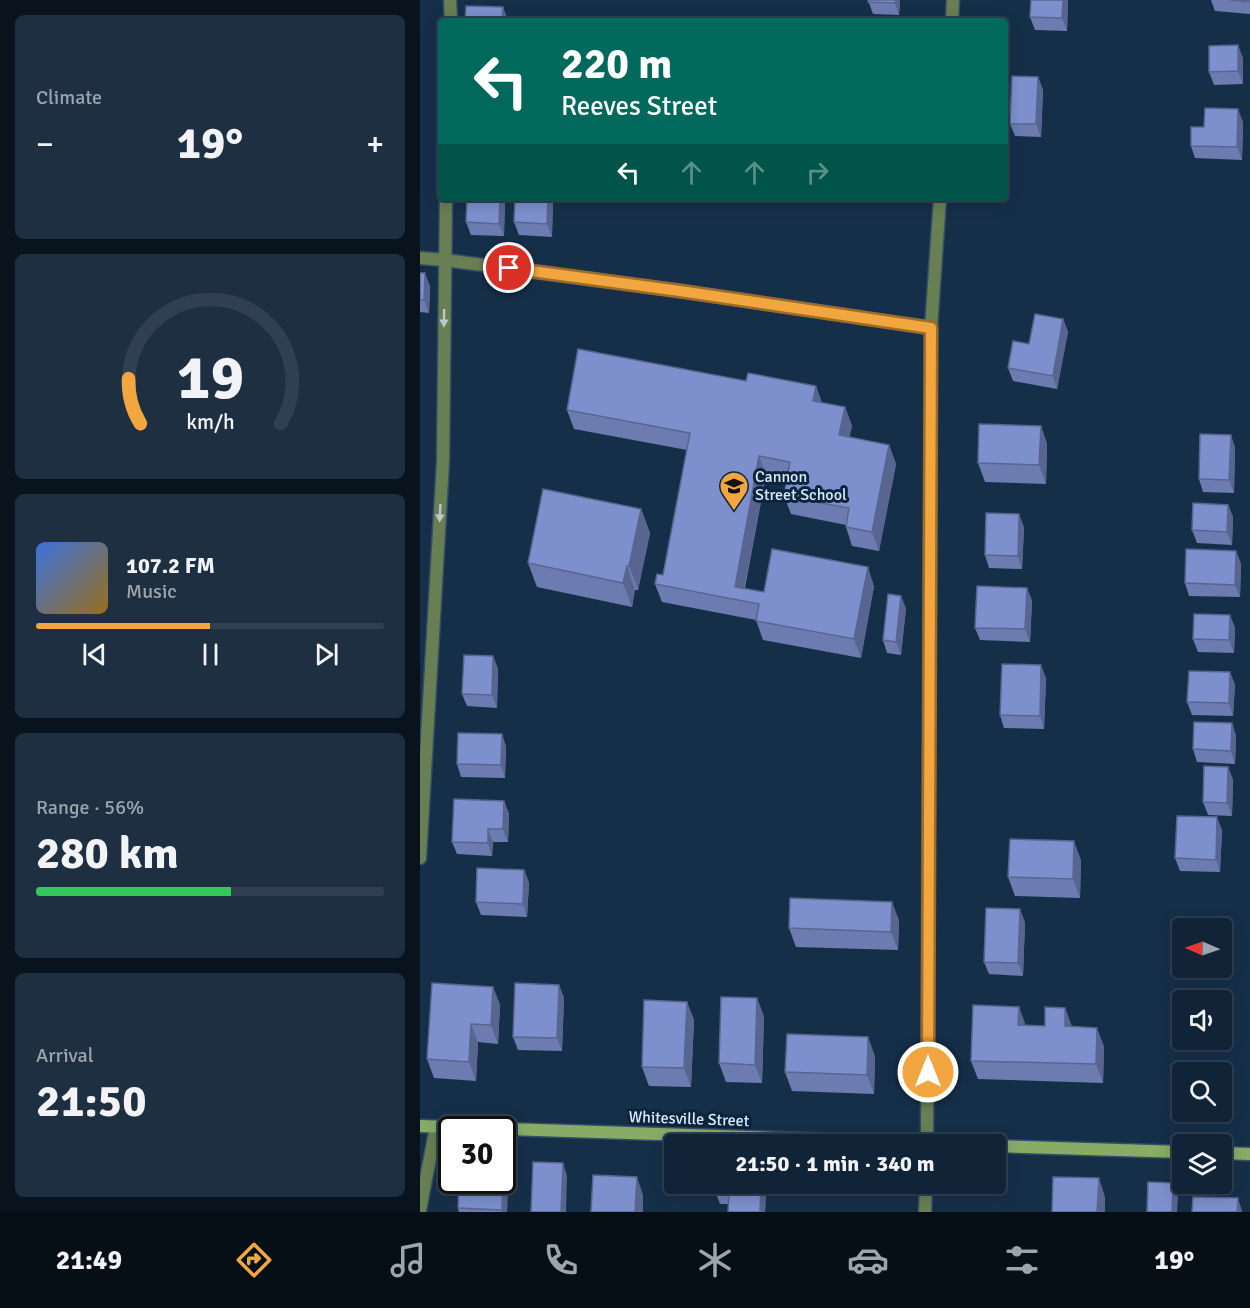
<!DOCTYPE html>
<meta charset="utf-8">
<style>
body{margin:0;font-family:Signika,sans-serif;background:#1e2f42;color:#f1f3f6;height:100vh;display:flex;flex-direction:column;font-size:22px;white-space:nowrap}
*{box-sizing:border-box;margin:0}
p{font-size:20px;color:#9ca4ad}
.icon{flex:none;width:33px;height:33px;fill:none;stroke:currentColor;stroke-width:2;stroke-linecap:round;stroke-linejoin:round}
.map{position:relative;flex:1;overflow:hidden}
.side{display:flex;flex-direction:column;gap:15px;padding:15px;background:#09131e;width:420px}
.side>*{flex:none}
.hud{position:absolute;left:18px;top:18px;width:570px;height:183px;border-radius:6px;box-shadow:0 3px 15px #0003,0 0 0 2px #304052;background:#00695c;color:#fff;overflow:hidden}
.needle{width:39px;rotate:272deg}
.controls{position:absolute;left:752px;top:918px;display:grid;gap:12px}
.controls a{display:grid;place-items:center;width:60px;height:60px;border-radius:6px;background:#102337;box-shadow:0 3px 15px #0003,0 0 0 2px #304052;font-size:30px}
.speed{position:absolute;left:18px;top:1116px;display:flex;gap:12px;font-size:30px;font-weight:700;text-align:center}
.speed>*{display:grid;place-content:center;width:78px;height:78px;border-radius:50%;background:#102337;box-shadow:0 3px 15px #0003,0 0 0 2px #304052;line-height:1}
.speed .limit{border:3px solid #111;border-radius:9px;background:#fff;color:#111}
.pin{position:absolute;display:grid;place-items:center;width:51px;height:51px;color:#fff;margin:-26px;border:3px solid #fff;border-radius:50%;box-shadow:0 2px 6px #0007}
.me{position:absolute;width:66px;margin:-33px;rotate:0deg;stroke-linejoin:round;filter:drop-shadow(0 0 4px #0008)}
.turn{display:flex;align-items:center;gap:21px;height:126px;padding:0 24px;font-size:27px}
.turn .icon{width:78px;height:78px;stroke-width:2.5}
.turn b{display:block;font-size:42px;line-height:51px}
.lanes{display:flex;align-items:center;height:57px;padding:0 24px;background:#0003;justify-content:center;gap:30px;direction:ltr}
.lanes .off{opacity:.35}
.big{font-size:45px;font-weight:700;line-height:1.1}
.side .widget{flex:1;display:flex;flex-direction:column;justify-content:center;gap:9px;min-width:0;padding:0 21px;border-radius:9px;background:#1e2f42}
.side .dial{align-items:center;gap:0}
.dial svg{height:156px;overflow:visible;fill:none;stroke:#304052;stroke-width:7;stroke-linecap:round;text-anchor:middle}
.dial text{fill:#f1f3f6;stroke:none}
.song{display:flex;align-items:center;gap:18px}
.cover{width:72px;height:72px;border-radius:9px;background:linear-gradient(135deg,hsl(220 70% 55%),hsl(40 70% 35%))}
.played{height:6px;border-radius:3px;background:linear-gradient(90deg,#f1a63f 50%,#304052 50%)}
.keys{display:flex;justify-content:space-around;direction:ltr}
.heat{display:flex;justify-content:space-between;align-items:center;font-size:33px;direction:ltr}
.charge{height:9px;border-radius:4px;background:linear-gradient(90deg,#34c759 56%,#304052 0)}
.trip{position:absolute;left:244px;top:1134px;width:342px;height:60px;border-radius:6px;background:#102337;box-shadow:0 3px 15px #0003,0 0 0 2px #304052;font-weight:700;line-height:60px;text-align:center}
.menu{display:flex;height:96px;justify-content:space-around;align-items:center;background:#060e16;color:#9ca4ad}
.menu .icon{width:42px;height:42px}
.menu .current{color:#f1a63f}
.menu b{font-size:27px;color:#f1f3f6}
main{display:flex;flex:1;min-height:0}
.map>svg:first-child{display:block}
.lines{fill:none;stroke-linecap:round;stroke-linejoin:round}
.minor-casing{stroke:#364d66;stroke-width:15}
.secondary-casing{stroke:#364d66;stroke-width:15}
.minor{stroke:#687f53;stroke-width:12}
.secondary{stroke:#88ac66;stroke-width:12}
.wall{fill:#6c7cb0}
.shaded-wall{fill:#586590}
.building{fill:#7d90cd;stroke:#586590;stroke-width:1.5}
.oneway{fill:#b9cbc9}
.route-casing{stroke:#9d6c29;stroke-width:15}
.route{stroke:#f1a63f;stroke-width:10}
.labels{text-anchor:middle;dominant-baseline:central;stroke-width:6;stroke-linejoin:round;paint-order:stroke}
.poi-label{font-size:16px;fill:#dcebfc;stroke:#0c253e;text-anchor:start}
.street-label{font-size:16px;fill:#dcebfc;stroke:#0c253e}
</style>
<main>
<section class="side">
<div class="widget"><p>Climate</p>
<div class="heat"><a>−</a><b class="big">19°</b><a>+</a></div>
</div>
<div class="widget dial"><svg viewBox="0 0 100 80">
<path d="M14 69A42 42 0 1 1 86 69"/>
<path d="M14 69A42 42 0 0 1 8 46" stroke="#f1a63f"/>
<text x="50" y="56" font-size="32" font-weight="700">19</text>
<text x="50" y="72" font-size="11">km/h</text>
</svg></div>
<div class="widget">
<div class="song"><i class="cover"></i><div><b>107.2 FM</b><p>Music</p></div></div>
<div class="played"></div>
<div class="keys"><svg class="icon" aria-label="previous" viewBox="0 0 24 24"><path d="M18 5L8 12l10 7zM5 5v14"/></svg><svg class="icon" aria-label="pause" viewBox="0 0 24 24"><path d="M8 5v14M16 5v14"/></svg><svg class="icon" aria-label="next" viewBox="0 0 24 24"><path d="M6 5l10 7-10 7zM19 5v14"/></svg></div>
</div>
<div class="widget"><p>Range · 56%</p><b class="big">280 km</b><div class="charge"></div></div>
<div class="widget"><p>Arrival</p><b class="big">21:50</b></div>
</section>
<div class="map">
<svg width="830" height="1212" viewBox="0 0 830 1212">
<rect width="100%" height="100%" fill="#162f49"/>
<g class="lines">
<g class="minor-casing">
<path id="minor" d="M30,0L31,21
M532,21L533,0
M0,258L25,260L260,291L511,328
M0,858L23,462L26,198
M507,1144L511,328L520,198
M0,1210L16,1127
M505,1212L506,1184"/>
</g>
<g class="secondary-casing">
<path id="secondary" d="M0,1126L537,1144
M576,1146L762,1152
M801,1153L830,1154"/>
</g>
<use href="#minor" class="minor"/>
<use href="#secondary" class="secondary"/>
</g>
<path class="wall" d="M448,0H480L479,15L453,14Z
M648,0L647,31L615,30L610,17Z
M791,0H830V14L795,11Z
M823,58V84L794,85L789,72Z
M618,77L623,90L621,137L595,136L590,124Z
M823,122L822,160L775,158L771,146L784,127Z
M47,198H85L84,236L51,235L46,222Z
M95,198H133L132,237L99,235L94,222Z
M0,273L10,286L9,313L0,312Z
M643,319L648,332L637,389L593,381L588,368L609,344Z
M396,386L402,403L425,407L432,426L429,437L469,445L476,464L459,551L432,546L426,527V525L371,514L364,496L367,479L346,475L325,588L344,592L454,586L441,658L343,640L336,620L242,602L235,584L243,575L267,450L154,429L147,410Z
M621,426L627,444L626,484L565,482L558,463Z
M815,447L814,493L783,492L779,479Z
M808,505L813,517L812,545L777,543L772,530Z
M221,509L230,533L218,590H215L212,607L117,587L108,563Z
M604,527L602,569L569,568L565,555Z
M816,551L821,564L820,597L769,596L765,583Z
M607,588L612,601L610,642L560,640L555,628Z
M486,608L481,655L467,653L463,640Z
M810,615L815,628L814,653L778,652L773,639Z
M73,656L78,669L77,708L47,706L42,694Z
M810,672L815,685L813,716L772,715L767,702Z
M626,678L624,729L584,728L580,715Z
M812,723L816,736L815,764L777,762L773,749Z
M82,734L86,747L85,778L41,777L37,764Z
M808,767L813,780L812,816L788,815L783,802Z
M84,801L89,814L88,842H73L72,856L37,854L32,842Z
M802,830L800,872L760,871L755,858Z
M661,860L660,898L595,896L588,877Z
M104,870L109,883L107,917L61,915L56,902Z
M479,920L478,950L376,947L369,928Z
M605,922L603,976L569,974L564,962Z
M139,985L144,998L142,1051L98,1050L93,1037Z
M73,987L80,1005L78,1044L58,1042L56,1081L14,1078L7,1059Z
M337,998L344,1017L342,1083L306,1082L299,1063Z
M267,1002L274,1020L271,1087L229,1086L222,1067Z
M599,1007L605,1025L625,1026L645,1008L652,1027L684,1046L683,1083L558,1079L551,1061Z
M455,1056L454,1094L372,1091L365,1072Z
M83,1163L88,1176L87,1212H39L38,1208Z
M295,1184H344L346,1189L345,1212H308V1204H300L295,1191Z"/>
<path class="shaded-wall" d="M475,0H480L479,15L475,3Z
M643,0H648L647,31L642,18Z
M83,7L88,20V21H82Z
M818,45L823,58V84L818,71Z
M618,77L623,90L621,137L616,124Z
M818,109L823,122L822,160L817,147Z
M80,198H85L84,236L79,224Z
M128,198H133L132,237L127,224Z
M5,273L10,286L9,313L4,300Z
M643,319L648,332L637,389L633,376Z
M396,386L402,405L393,401Z
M425,407L432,426L426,454L419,435Z
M621,426L627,444L626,484L619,465Z
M811,435L815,447L814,493L809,480Z
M469,445L476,464L459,551L452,532Z
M339,456L346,475L322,600L315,587Z
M808,505L813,517L812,545L807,532Z
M221,509L230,533L218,590L209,566Z
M599,514L604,527L602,569L598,556Z
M816,551L821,564L820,597L815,585Z
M207,566L215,590L212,607L203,583Z
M448,567L454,586L441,658L434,639Z
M607,588L612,601L610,642L605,629Z
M481,596L486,608L481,655L476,642Z
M810,615L815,628L814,653L809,640Z
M73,656L78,669L77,708L72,695Z
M621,665L626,678L624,729L620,716Z
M810,672L815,685L813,716L809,703Z
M812,723L816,736L815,764L811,751Z
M82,734L86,747L85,778L81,765Z
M808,767L813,780L812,816L807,803Z
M84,801L89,814L88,842L83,829Z
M797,817L802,830L800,872L796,860Z
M68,829L73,842L72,856L68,843Z
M654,841L661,860L660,898L653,879Z
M104,870L109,883L107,917L103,904Z
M472,902L479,920L478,950L471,932Z
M600,909L605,922L603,976L598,963Z
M139,985L144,998L142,1051L137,1038Z
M73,987L80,1005L78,1044L71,1025Z
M337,998L344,1017L342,1083L335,1065Z
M267,1002L274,1020L271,1087L264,1068Z
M599,1007L606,1026L598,1025Z
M645,1008L652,1027L645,1026Z
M51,1024L58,1042L56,1081L49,1062Z
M677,1028L684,1046L683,1083L676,1064Z
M448,1037L455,1056L454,1094L447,1075Z
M83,1163L88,1176L87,1212H82V1210Z
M143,1163L147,1176L146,1212H141Z
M217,1177L223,1195V1212H215Z
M679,1178L685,1197V1212H677Z
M753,1183L758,1196L757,1212H752Z
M341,1184H344L346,1189L345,1212H340Z
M818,1198L822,1211V1212H817Z"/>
<path class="building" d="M448,0H475V3L448,2Z
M611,0H643L642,18L610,17Z
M810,0H830V2Z
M46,6L83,7L82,21H45Z
M818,45V71L789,72V46Z
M592,76L618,77L616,124H590Z
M785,108L818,109L817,147L771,146V127H784Z
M47,198H80L79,224L46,222Z
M95,198H128L127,224L94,222Z
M0,273H5L4,300H0Z
M615,314L643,319L633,376L588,368L593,341L609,344Z
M158,349L326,381L328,373L396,386L393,401L425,407L419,435L469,445L452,532L426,527L429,508L364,496L370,462L339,456L315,587L344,592L352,549L448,567L434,639L336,621L339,604L235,584L237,574L243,575L270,433L147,410Z
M559,424L621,426L619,465L558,463Z
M780,434L811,435L809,480L779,479Z
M123,489L221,509L209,566H207L203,583L108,563Z
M773,503L808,505L807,532L772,530Z
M566,513L599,514L598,556L565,555Z
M766,549L816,551L815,585L765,583Z
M557,586L607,588L605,629L555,628Z
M468,594L481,596L476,642L463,640Z
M774,614L810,615L809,640L773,639Z
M44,655L73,656L72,695L42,694Z
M582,664L621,665L620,716L580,715Z
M769,671L810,672L809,703L767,702Z
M774,722L812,723L811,751L773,749Z
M38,733L82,734L81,765L37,764Z
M784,766L808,767L807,803L783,802Z
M34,799L84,801L83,829H68V843L32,842Z
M757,816L797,817L796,860L755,858Z
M590,839L654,841L653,879L588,877Z
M57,868L104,870L103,904L56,902Z
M370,898L472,902L471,932L369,928Z
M566,908L600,909L598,963L564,962Z
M12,983L73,987L71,1025L51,1024L49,1062L7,1059Z
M95,983L139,985L137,1038L93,1037Z
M301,997L337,998L335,1065L299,1063Z
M224,1000L267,1002L264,1068L222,1067Z
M553,1005L599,1007L598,1025L625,1026V1007L645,1008V1026L677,1028L676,1064L551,1061Z
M367,1034L448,1037L447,1075L365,1072Z
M113,1162L143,1163L141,1212H111Z
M82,1163H83L82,1210L38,1208L39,1180H82Z
M173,1175L217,1177L215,1212H171Z
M633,1177L679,1178L677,1212H632Z
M728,1182L753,1183L752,1212H727Z
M295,1184H341L340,1212H308L309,1191H295Z
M773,1197L818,1198L817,1212H772Z"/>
<defs><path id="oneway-solid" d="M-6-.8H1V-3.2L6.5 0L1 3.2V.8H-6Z" transform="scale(1.5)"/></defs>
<g class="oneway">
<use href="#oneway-solid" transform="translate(24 318) rotate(91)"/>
<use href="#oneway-solid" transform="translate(20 513) rotate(93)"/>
</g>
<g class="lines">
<g class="route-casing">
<path id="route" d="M89,268L260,291L511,328L508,1072"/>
</g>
<use href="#route" class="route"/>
</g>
<defs>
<g id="school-pin" transform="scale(1.5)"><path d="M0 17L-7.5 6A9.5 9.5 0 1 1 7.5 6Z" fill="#f1a63f" stroke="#0c253e"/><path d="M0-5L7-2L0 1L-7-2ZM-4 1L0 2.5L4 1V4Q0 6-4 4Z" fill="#111"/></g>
</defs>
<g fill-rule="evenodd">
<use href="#school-pin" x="314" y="486"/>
</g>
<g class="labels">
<g class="poi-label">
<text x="335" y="477">Cannon<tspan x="335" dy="18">Street School</tspan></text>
</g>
<g class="street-label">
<text transform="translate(269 1119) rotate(2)">Whitesville Street</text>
</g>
</g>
</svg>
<div class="controls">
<a><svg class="needle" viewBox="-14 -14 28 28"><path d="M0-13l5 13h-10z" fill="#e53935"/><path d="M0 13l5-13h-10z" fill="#9ca4ad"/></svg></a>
<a><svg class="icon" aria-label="sound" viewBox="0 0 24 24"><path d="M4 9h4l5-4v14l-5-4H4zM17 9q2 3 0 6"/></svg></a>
<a><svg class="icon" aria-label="search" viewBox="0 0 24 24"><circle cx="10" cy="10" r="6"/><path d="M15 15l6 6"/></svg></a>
<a><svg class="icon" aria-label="layers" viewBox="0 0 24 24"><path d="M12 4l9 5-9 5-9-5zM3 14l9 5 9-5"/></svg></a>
</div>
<div class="speed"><div class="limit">30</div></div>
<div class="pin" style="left:89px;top:268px;background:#d93025"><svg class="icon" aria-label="arrive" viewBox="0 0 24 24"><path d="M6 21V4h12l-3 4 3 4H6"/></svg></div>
<svg class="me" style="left:508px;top:1072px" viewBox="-20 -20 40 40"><circle r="17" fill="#f1a63f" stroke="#fff" stroke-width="3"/><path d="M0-11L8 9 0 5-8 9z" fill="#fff"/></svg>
<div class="trip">21:50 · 1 min · 340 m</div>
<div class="hud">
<div class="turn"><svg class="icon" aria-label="left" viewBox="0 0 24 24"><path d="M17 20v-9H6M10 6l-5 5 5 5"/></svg><div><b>220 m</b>Reeves Street</div></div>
<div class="lanes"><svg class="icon" aria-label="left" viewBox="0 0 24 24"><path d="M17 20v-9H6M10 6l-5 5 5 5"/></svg><svg class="icon off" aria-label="ahead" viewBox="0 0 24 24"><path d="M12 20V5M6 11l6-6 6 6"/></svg><svg class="icon off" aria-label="ahead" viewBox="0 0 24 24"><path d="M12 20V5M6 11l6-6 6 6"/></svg><svg class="icon off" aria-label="right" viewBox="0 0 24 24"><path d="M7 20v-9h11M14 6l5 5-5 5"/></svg></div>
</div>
</div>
</main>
<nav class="menu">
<b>21:49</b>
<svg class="icon current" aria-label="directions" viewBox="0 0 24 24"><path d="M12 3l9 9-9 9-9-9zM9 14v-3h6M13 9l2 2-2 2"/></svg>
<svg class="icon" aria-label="music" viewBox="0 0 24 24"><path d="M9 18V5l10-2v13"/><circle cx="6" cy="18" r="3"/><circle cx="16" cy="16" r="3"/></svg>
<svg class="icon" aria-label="phone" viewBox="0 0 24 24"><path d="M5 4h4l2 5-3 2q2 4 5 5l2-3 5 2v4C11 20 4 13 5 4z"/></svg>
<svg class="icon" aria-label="climate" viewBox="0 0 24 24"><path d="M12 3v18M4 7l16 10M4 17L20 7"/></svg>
<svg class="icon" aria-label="car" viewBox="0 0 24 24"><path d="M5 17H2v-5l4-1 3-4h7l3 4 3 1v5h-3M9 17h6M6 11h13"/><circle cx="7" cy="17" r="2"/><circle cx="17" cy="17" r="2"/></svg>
<svg class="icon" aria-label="filters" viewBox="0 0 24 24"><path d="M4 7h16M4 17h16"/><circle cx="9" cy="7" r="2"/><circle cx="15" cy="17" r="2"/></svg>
<b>19°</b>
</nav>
